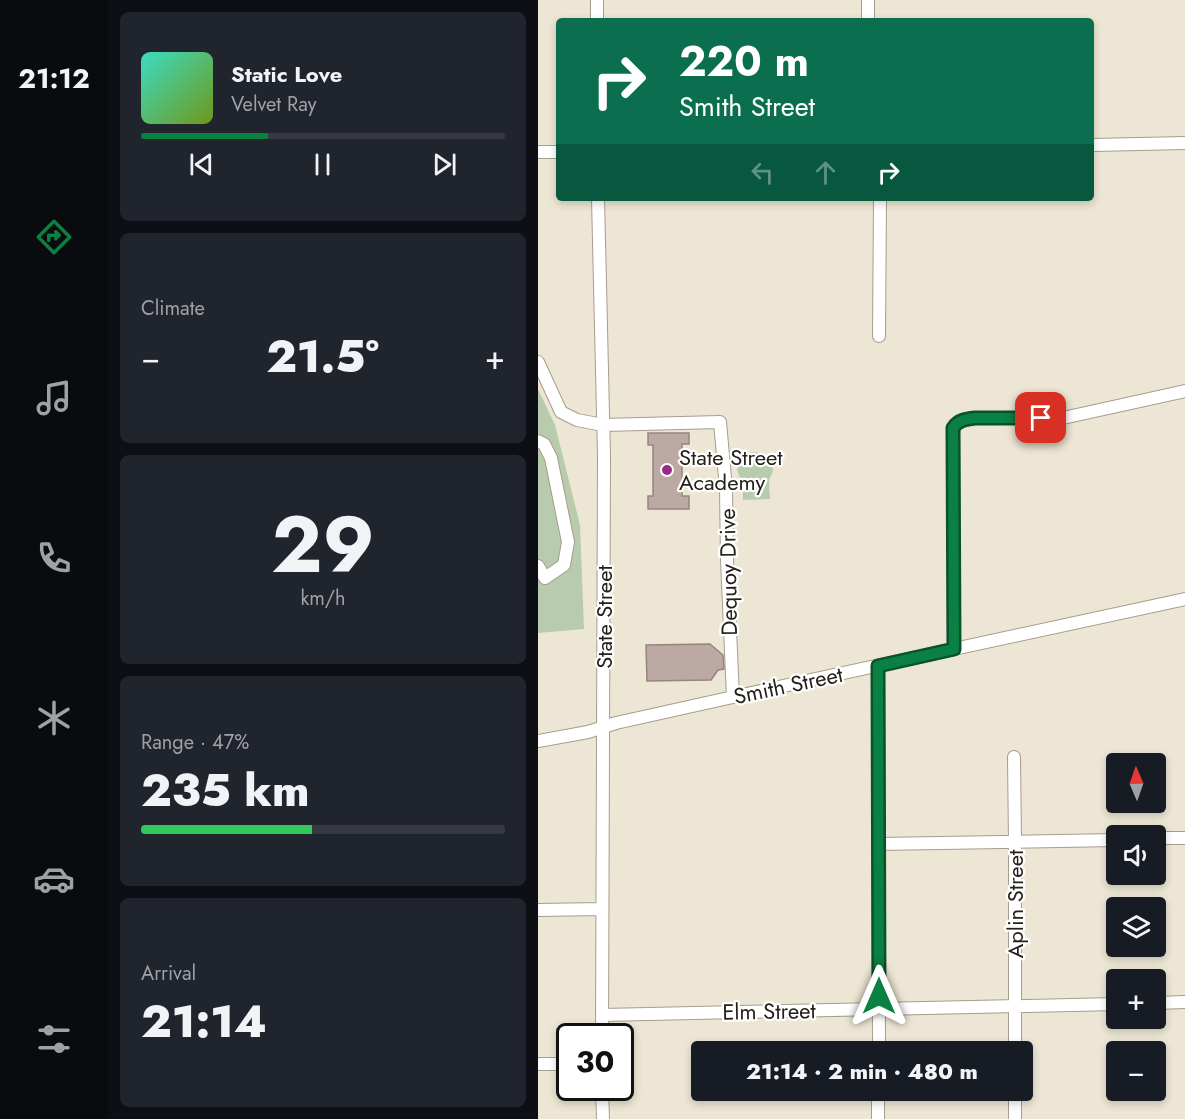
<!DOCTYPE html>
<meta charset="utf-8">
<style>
body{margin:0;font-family:Jost,sans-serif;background:#20242c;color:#f1f3f6;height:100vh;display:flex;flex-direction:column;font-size:22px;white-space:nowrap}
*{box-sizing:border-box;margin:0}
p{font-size:20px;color:#9ea1a6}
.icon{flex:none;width:33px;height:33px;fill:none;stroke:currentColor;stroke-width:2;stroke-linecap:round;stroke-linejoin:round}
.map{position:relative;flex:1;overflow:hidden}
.drawer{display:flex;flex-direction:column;gap:12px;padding:12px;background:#0d0f14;width:430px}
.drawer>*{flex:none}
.top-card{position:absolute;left:18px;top:18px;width:538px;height:183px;border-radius:6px;box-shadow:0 3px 9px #0003;background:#0b6e4f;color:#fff;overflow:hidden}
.needle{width:39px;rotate:358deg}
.buttons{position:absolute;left:568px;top:753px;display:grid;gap:12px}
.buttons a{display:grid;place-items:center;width:60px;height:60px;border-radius:6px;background:#171b24;box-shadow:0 3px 9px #0003;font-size:30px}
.speed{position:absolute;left:18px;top:1023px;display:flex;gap:12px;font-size:30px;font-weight:700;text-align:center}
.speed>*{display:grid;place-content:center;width:78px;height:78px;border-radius:50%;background:#171b24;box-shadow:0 3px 9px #0003;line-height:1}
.speed .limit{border:3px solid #111;border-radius:9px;background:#fff;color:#111}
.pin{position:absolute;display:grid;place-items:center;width:51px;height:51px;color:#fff;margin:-26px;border-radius:12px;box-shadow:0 3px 9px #0006}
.me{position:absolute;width:66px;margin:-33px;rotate:0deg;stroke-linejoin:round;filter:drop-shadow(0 0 4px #0008)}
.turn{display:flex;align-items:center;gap:21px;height:126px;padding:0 24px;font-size:27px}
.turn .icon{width:78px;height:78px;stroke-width:2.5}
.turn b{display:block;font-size:42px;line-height:51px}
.lanes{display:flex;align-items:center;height:57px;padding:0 24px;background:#0003;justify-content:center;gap:30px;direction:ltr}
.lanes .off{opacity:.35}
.big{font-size:45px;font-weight:800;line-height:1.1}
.drawer .card{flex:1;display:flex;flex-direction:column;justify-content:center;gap:9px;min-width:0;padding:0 21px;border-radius:9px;background:#20242c}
.drawer .dial{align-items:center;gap:0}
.dial b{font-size:78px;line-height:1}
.song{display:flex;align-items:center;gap:18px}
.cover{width:72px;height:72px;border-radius:9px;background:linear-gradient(135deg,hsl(170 70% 55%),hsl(80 70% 35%))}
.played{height:6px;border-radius:3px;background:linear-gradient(90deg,#0b8043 35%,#363941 35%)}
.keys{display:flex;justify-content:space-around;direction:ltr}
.heat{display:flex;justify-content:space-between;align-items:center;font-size:33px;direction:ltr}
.charge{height:9px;border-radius:4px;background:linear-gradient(90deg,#34c759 47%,#363941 0)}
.trip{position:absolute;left:153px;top:1041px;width:342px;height:60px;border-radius:6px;background:#171b24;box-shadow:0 3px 9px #0003;font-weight:800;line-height:60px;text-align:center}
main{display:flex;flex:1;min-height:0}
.dock{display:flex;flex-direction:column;width:108px;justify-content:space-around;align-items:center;background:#090b0e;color:#9ea1a6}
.dock .icon{width:42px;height:42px}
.dock .on{color:#0b8043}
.dock b{font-size:27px;color:#f1f3f6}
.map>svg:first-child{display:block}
.green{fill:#b8cbac}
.building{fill:#bda9a3;stroke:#97847f;stroke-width:1.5}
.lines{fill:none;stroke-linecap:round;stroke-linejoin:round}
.minor-casing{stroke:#a59e8d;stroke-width:14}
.minor{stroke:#fff;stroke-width:12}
.route-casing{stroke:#07532c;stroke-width:15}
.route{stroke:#0b8043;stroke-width:10}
.poi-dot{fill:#9b2885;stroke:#fff;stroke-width:2}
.labels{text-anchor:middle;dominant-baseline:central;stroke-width:4.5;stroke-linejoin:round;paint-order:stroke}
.poi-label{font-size:22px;fill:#24211b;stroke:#fff;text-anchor:start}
.street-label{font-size:22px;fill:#24211b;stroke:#fff}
</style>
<main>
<nav class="dock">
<b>21:12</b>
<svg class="icon on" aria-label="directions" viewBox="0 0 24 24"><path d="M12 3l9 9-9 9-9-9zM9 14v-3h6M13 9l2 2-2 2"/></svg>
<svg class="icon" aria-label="music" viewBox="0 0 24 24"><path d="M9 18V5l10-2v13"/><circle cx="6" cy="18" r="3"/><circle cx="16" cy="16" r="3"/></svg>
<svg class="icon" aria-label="phone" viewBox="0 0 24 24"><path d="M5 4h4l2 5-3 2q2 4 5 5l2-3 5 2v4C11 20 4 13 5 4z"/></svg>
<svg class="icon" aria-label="climate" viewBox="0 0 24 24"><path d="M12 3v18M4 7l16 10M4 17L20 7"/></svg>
<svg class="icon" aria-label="car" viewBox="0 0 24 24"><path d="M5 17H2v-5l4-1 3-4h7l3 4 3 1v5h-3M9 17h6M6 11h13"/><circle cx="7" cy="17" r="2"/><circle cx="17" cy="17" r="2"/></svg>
<svg class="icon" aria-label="filters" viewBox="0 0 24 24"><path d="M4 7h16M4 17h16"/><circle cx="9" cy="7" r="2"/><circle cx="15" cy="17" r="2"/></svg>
</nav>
<section class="drawer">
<div class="card">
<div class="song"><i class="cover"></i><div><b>Static Love</b><p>Velvet Ray</p></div></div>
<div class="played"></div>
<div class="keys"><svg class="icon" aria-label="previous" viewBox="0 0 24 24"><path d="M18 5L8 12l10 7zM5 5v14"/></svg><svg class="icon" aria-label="pause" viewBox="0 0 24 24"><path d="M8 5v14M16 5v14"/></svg><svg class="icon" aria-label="next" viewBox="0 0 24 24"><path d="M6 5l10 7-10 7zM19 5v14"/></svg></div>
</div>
<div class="card"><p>Climate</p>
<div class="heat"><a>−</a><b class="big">21.5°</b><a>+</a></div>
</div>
<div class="card dial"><b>29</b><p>km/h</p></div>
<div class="card"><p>Range · 47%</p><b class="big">235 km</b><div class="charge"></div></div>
<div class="card"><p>Arrival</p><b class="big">21:14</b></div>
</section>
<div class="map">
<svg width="647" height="1119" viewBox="0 0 647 1119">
<rect width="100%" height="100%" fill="#ede6d4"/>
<path class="green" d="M0,389L17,425L42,525L46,629L0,633Z
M213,452C225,452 238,460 234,474C233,476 232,477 232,478C230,484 232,493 232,499L205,500V486L199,470L204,459Z"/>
<path class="building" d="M110,433H151V444H144V496H151V509H110V496H115V445H110Z
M172,644L185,655L186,669L180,670L173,680L109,681L108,645Z"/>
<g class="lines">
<g class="minor-casing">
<path id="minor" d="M59,0V21
M330,0V21
M554,145L647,143
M0,152H21
M60,198L66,456L64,1036
M341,336L342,198
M0,362L23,412L39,420L65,425L182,422L188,489L189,560L195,697
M0,441L6,444L13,458L30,542L26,565L7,578L0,566
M416,649L415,428C420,421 428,419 437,418H525L647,391
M340,666L341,1052
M0,741L50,732L78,723L195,697L647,599
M476,757L477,842V1052
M618,838H647
M340,844L579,840
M0,910L64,909
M618,1003L647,1002
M64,1015L579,1004
M0,1064H32
M64,1088L65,1119
M477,1090V1119
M340,1119V1090"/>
</g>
<use href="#minor" class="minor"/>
</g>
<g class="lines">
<g class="route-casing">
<path id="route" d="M341,996L340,666L416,649L415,428C420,420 428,419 437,418H503"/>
</g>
<use href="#route" class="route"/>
</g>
<circle class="poi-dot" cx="129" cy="470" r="6"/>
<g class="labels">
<g class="poi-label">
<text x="141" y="457">State Street<tspan x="141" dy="25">Academy</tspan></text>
</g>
<g class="street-label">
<text transform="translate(190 572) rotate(-91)">Dequoy Drive</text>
<text transform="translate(66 617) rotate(-90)">State Street</text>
<text transform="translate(250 685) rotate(-12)">Smith Street</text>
<text transform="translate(477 904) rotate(-90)">Aplin Street</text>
<text transform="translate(231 1011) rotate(-1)">Elm Street</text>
</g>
</g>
</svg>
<div class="buttons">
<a><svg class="needle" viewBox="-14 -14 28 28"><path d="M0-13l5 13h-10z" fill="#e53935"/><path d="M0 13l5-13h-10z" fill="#9ea1a6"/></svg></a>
<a><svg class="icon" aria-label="sound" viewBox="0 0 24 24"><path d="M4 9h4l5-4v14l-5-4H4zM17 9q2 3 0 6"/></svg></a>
<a><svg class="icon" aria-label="layers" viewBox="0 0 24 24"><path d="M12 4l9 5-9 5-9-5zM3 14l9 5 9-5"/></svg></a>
<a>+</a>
<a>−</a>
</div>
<div class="speed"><div class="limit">30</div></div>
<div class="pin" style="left:503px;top:418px;background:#d93025"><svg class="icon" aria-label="arrive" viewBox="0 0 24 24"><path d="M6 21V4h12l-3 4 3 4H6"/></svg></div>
<svg class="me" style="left:341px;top:996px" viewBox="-20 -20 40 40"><path d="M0-17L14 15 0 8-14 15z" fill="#0b8043" stroke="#fff" stroke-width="4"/></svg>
<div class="trip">21:14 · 2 min · 480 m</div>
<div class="top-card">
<div class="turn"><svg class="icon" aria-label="right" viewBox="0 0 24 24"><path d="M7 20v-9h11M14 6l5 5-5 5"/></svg><div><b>220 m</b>Smith Street</div></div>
<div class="lanes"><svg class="icon off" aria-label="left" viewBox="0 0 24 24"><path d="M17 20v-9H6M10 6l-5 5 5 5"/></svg><svg class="icon off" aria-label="ahead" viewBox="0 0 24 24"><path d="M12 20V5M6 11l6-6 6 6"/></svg><svg class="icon" aria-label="right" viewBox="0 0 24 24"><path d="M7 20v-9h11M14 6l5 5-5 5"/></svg></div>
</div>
</div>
</main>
